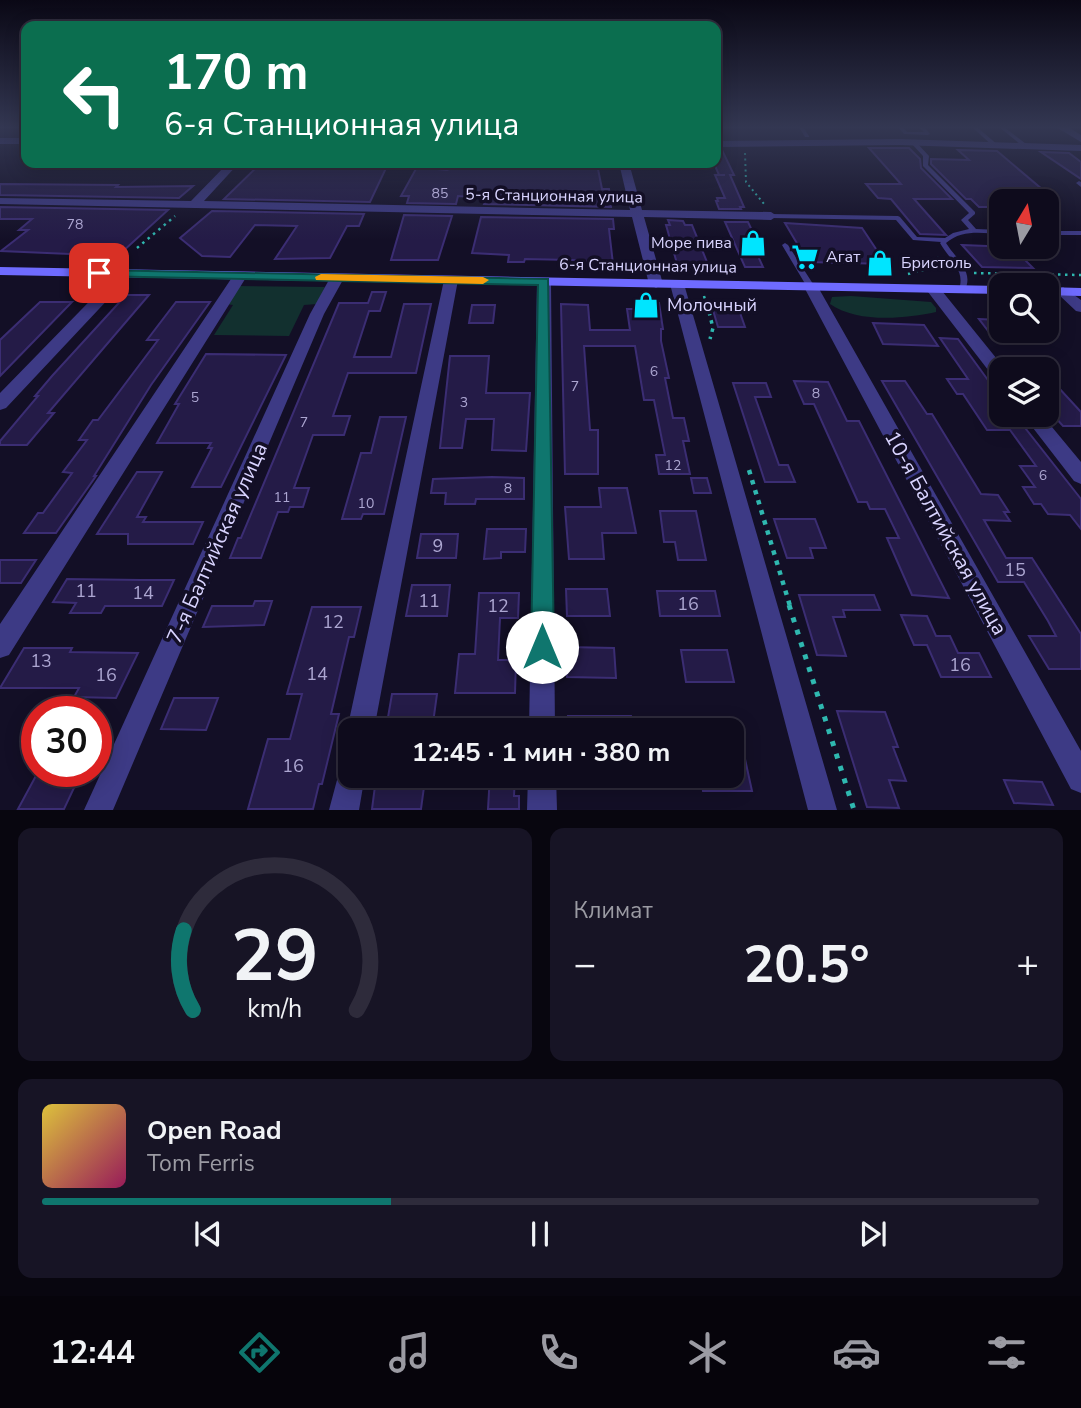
<!DOCTYPE html>
<html lang="ru">
<meta charset="utf-8">
<style>
body{margin:0;font-family:"Nunito Sans",sans-serif;background:#171425;color:#f1f3f6;height:100vh;display:flex;flex-direction:column;font-size:26px;white-space:nowrap}
*{box-sizing:border-box;margin:0}
p{font-size:23px;color:#9b9ba3}
.icon{flex:none;width:38px;height:38px;fill:none;stroke:currentColor;stroke-width:2;stroke-linecap:round;stroke-linejoin:round}
.map{position:relative;height:810px;overflow:hidden}
.panel{display:flex;flex-direction:column;gap:18px;padding:18px;background:#08060f;flex:1}
.panel>*{flex:none}
.hud{position:absolute;left:21px;top:21px;width:700px;height:147px;border-radius:14px;box-shadow:0 4px 18px #0003,0 0 0 2px #2e2b3b;background:#0b6e4f;color:#fff;overflow:hidden}
.needle{width:46px;rotate:10deg}
.controls{position:absolute;left:989px;top:189px;display:grid;gap:14px}
.controls a{display:grid;place-items:center;width:70px;height:70px;border-radius:14px;background:#0e0b1c;box-shadow:0 4px 18px #0003,0 0 0 2px #2e2b3b;font-size:35px}
.speed{position:absolute;left:21px;top:696px;display:flex;gap:14px;font-size:35px;font-weight:700;text-align:center}
.speed>*{display:grid;place-content:center;width:91px;height:91px;border-radius:50%;background:#0e0b1c;box-shadow:0 4px 18px #0003,0 0 0 2px #2e2b3b;line-height:1}
.speed .limit{border:10px solid #d22;background:#fff;color:#111}
.pin{position:absolute;display:grid;place-items:center;width:60px;height:60px;color:#fff;margin:-30px;border-radius:14px;box-shadow:0 4px 10px #0006}
.me{position:absolute;width:77px;margin:-38px;rotate:0deg;stroke-linejoin:round;filter:drop-shadow(0 0 5px #0008)}
.turn{display:flex;align-items:center;gap:24px;height:147px;padding:0 28px;font-size:32px}
.turn .icon{width:91px;height:91px;stroke-width:2.5}
.turn b{display:block;font-size:49px;line-height:60px}
.big{font-size:52px;font-weight:700;line-height:1.1}
.panel .tile{flex:1;display:flex;flex-direction:column;justify-content:center;gap:10px;min-width:0;padding:0 24px;border-radius:14px;background:#171425}
.panel .dial{align-items:center;gap:0}
.dial svg{height:182px;overflow:visible;fill:none;stroke:#2e2b3b;stroke-width:7;stroke-linecap:round;text-anchor:middle}
.dial text{fill:#f1f3f6;stroke:none}
.song{display:flex;align-items:center;gap:21px}
.cover{width:84px;height:84px;border-radius:10px;background:linear-gradient(135deg,hsl(50 70% 55%),hsl(330 70% 35%))}
.played{height:7px;border-radius:4px;background:linear-gradient(90deg,#0f766e 35%,#2e2b3b 35%)}
.keys{display:flex;justify-content:space-around;direction:ltr}
.heat{display:flex;justify-content:space-between;align-items:center;font-size:38px;direction:ltr}
.panel .tiles{flex:1;display:grid;gap:18px;grid-template-columns:1fr 1fr}
.tile:last-child{grid-column:span 2}
.trip{position:absolute;left:338px;top:718px;width:406px;height:70px;border-radius:14px;background:#0e0b1c;box-shadow:0 4px 18px #0003,0 0 0 2px #2e2b3b;font-weight:700;line-height:70px;text-align:center}
.tabs{display:flex;height:112px;justify-content:space-around;align-items:center;background:#06040b;color:#9b9ba3}
.tabs .icon{width:49px;height:49px}
.tabs .active{color:#0f766e}
.tabs b{font-size:32px;color:#f1f3f6}
.map>svg:first-child{display:block}
.green{fill:#12302f}
.building{fill:#241b47;stroke:#3b2d73;stroke-width:2}
.lines{fill:none;stroke-linecap:round;stroke-linejoin:round}
.path-far4{stroke:#2fb8b0;stroke-width:2;stroke-dasharray:2 3.5;stroke-linecap:butt}
.path-far3{stroke:#2fb8b0;stroke-width:2.5;stroke-dasharray:2.5 4.5;stroke-linecap:butt}
.path-far2{stroke:#2fb8b0;stroke-width:3.5;stroke-dasharray:3.5 5;stroke-linecap:butt}
.path-far1{stroke:#2fb8b0;stroke-width:4.5;stroke-dasharray:4.5 6;stroke-linecap:butt}
.path{stroke:#2fb8b0;stroke-width:5;stroke-dasharray:5 8;stroke-linecap:butt}
.service{fill:#3d3a85;fill-rule:evenodd}
.minor{fill:#3d3a85;fill-rule:evenodd}
.tertiary{fill:#3d3a85;fill-rule:evenodd}
.secondary{fill:#6f6bff;fill-rule:evenodd}
.route{fill:#0f766e;stroke:#0a4d48;stroke-width:2}
.slow{fill:#f59e0b}
.labels{text-anchor:middle;dominant-baseline:central;stroke-width:7;stroke-linejoin:round;paint-order:stroke}
.number-label{font-size:14px;fill:#aca6d1}
.far-street-label{font-size:16px;fill:#d9d4ff;stroke:#130f26}
.far-poi-label{font-size:16px;fill:#d9d4ff;stroke:#130f26;text-anchor:start}
.poi-label{font-size:18px;fill:#d9d4ff;stroke:#130f26;text-anchor:start}
.near-number-label{font-size:18px;fill:#aca6d1}
.near-street-label{font-size:21px;fill:#d9d4ff;stroke:#130f26}
</style>
<div class="map">
<svg width="1081" height="810" viewBox="0 0 1081 810">
<rect width="100%" height="100%" fill="#130f26"/>
<path class="green" d="M237,286L325,287L317,304L304,305L289,336L214,335L233,305L226,304Z
M851,296L931,302L936,308V312C904,319 857,323 830,304L832,297Z"/>
<path class="building" d="M869,148H909L920,159L921,168L952,199H914L946,235L920,234L891,199L878,198L866,184H901Z
M716,150H722L734,175H730L744,207H740L741,209H719L716,201H718L717,198H725L715,175H725H719L716,168Z
M958,150L997,151L1049,195L1001,194V207H979L971,199H966L931,164V159L969,160Z
M1041,152L1069,153L1081,162V179Z
M260,164L281,165L387,166L370,202L224,199Z
M458,166L598,169L602,189H609L611,207L484,204L486,198L458,196L456,204L407,203L409,196H401L417,167L447,170Z
M0,184L118,185L116,187L193,186L179,198L0,195Z
M0,207L168,210L121,253L74,251L70,254L1,251L28,230H19L32,219H0Z
M212,211L364,214L359,226H347L330,258L275,259L297,226L255,225L230,257L202,256L180,238Z
M404,215L452,216L438,260H391Z
M481,217L613,219L614,229H609L613,264L572,260L525,259L524,262H508L509,255L472,253Z
M668,220L683,221L685,225H692L709,267H678L666,225H670Z
M725,222H748L758,243H752L763,267H745Z
M785,223L862,228L886,264L808,262Z
M962,245L1012,247L1033,268L982,267Z
M372,292H386L380,311H369L354,357H391L404,304H431L416,373H348L333,416H350L344,435H313L294,488H309L303,507H290L288,512H278L261,558H230L238,538H241L339,303H368Z
M126,295H149L48,413H54L27,445H0V441L38,396H35L52,376Z
M40,302H72L0,376V340Z
M176,302H210L151,385L94,476H96L56,533H24L38,513H43L72,473L63,472L87,440H79L93,420H98L158,340H147Z
M641,302L659,303L663,329H661V341L669,378H665L673,418H684L689,441H683L690,474H659L656,455H665L654,400H644L635,346H584L590,430H598V474H565L561,304L588,305L590,330H630L627,309H642Z
M472,305H495L493,323H469Z
M713,310H739L745,327H718Z
M979,319L999,320L1001,331H1008L1012,336H992Z
M873,323L924,325L938,346L883,344Z
M940,338L958,339L1001,398V415H1015L1081,499V529L1070,515L1048,514L1041,504H1034L1023,487H1035L1020,466H1036L1010,430H987L963,394H957L947,379H968Z
M206,354L286,355L221,487H192L212,448H208L211,443H157L179,404H175Z
M450,356H489L486,393H530L526,451L492,450L494,419H466L462,448H440Z
M1046,374L1081,412V426H1063L1046,407Z
M794,381L828,382L847,421H859L949,598L912,595L887,538H899L885,509H870L867,502H858L814,404H804Z
M882,381H905L927,414H932L981,494L998,495L1009,512H1004L1010,521L984,520L1006,558H1032L1081,634V669H1049L1029,636H1056L1048,621L1024,582H998Z
M733,383H766L771,397H755L779,465H788L795,482H765Z
M380,417H406L384,514H363L361,519H342L361,453H371Z
M137,472H162L137,517H146L143,522H203L193,544H128V534H97Z
M492,477L524,478V499H476L475,504H445L446,493H431L433,479Z
M691,478H707L711,493H694Z
M599,488H627L636,533H602L604,559H569L565,507H601Z
M660,511H696L706,560H678L675,542H664Z
M774,519H815L826,548H810L813,558H787Z
M487,529H526L525,552H501V558L484,559Z
M421,534H458L456,558H417Z
M0,560H36L21,583H0Z
M67,579L141,580H174L162,606H105L101,613H70L76,603L53,602Z
M412,585H450L447,616H406Z
M566,589H607L610,616H567Z
M657,591H715L720,616H660Z
M479,593H519L518,618H500L498,660H516L515,693H455L459,654H475Z
M799,595H874L880,610H843L845,617H833L846,656L817,655Z
M255,601H272L264,625L203,627L212,606H253Z
M312,607H361L354,637H349L331,714H339L322,784H319L313,809H248L268,739H290L302,694H287Z
M901,615L927,616L936,636H950L958,653H979L991,677H941L927,645H914Z
M566,647L614,648L616,678L567,677Z
M24,648H72L70,652L138,653L116,698L74,697L79,688H0Z
M681,650H727L734,682H686Z
M392,694H437L433,723H387Z
M174,698H218L206,730L161,729Z
M837,711L885,712L898,747H893L906,781L889,780L899,808L867,807Z
M568,716H631L633,730H568Z
M732,759H745L752,791H703L701,775H732Z
M38,772L81,773L64,809H18Z
M490,775H515L514,796H519V809H488Z
M1004,780L1042,782L1053,805L1014,803Z
M375,786L424,787L421,809H372Z"/>
<g class="lines">
<path class="path-far4" d="M745,153L746,182L765,205"/>
<path class="path-far3" d="M137,248L175,216
M974,273L1081,275
M908,274L927,269L938,261L937,257
M704,296L709,314"/>
<path class="path-far2" d="M709,312L713,328L710,339"/>
<path class="path-far1" d="M749,470L790,606"/>
<path class="path" d="M789,605L854,810"/>
<path class="service" d="M799,127H803L809,136V137H805Z
M898,127H903L907,132H924L919,127H924L930,134L928,135L904,134Z
M972,127H977L999,146V148H995Z
M999,127H1004L1030,147L1025,148Z
M912,142H916L929,156L928,165L975,212V214L968,220L976,229L1001,230V234C982,233 962,229 946,243C956,259 974,271 965,290L963,291L959,289C966,270 948,258 940,243L941,242L913,240L896,220L771,218L768,216L771,214L898,216L900,217L917,237L945,238L953,233L969,229L961,220L969,213L923,166V156L912,144Z
M446,163H451L447,167L444,165Z
M1079,181L1081,182V187L1076,183Z
M1046,231H1081V235H1046Z
M785,243L788,245L815,287L813,288H809L807,287L782,245Z"/>
<path class="minor" d="M0,138H26V144H0Z
M900,139L1081,145V151L900,145L716,147V141Z
M228,163H239L204,201L630,210L619,163H629L642,210L771,212L777,216L771,220L644,217L663,284L656,288L649,284L632,217L0,204V198L191,201Z
M124,270L129,271V277L6,408L0,410V393L119,271Z
M240,272L247,276L9,655L0,658V624L233,276Z
M337,274L344,278L324,314L113,810H84L310,314L330,278Z
M451,276L458,280L374,730H350V738L347,730L444,280Z
M544,278L551,282L555,730H529L537,282Z
M677,280L684,284L837,810H808L670,284Z
M811,283L818,287L1081,751V793L1071,789L804,287Z
M933,285L938,286L1005,369H1001V381L995,379L928,292L926,289Z
M1063,287L1081,300V312L1076,311L1058,294L1056,291Z
M1023,415H1042L1081,462V484L1074,481Z
M350,761V775H365L359,810H329L341,765Z
M528,775H556L557,810H527Z"/>
<path class="tertiary" d="M1056,127H1068L1081,135V142Z"/>
<path class="secondary" d="M0,267L1001,286V294L0,275Z
M1046,287L1081,288V296L1046,295Z"/>
</g>
<linearGradient id="sky" x2="0" y2="1"><stop stop-color="#0a0815"/><stop offset="0.53" stop-color="#333752"/><stop offset="1" stop-color="#333752" stop-opacity="0"/></linearGradient>
<rect width="1081" height="240" fill="url(#sky)"/>
<path class="route" d="M99,270L548,279L554,647L550,655L542,658L535,655L531,647L538,285L94,276V271Z"/>
<path class="slow" d="M321,274L483,277L489,280L483,284L316,280L315,277Z"/>
<defs>
<g id="shop-bare" transform="scale(2.1)"><path d="M-5-2.5h2.3a2.7 3.5 0 0 1 5.4 0H5L5.5 6h-11ZM-1.5-2.5h3a1.5 2.3 0 0 0-3 0Z" fill="#00e5ff" stroke="#130f26" stroke-width="2.5" paint-order="stroke"/></g>
<g id="supermarket-bare" transform="scale(2.1)"><path d="M-6-5.5h2.5l.6 2H6L4.5 2H-2.5L-4.4-4H-6ZM-1.5 3.2a1.3 1.3 0 1 0 .1 0ZM3 3.2a1.3 1.3 0 1 0 .1 0Z" fill="#00e5ff" stroke="#130f26" stroke-width="2.5" paint-order="stroke"/></g>
</defs>
<g fill-rule="evenodd">
<use href="#shop-bare" x="753" y="243"/>
<use href="#supermarket-bare" x="805" y="257"/>
<use href="#shop-bare" x="880" y="263"/>
<use href="#shop-bare" x="646" y="305"/>
</g>
<g class="labels">
<g class="number-label">
<text x="440" y="193">85</text>
<text x="75" y="224">78</text>
<text x="654" y="371">6</text>
<text x="575" y="386">7</text>
<text x="816" y="393">8</text>
<text x="195" y="397">5</text>
<text x="464" y="402">3</text>
<text x="304" y="422">7</text>
<text x="673" y="465">12</text>
<text x="1043" y="475">6</text>
<text x="508" y="488">8</text>
<text x="282" y="497">11</text>
<text x="366" y="503">10</text>
</g>
<g class="far-street-label">
<text transform="translate(554 196) rotate(1)">5-я Станционная улица</text>
<text transform="translate(648 266) rotate(1)">6-я Станционная улица</text>
</g>
<g class="far-poi-label">
<text x="732" y="243" text-anchor="end">Море пива</text>
<text x="826" y="257">Агат</text>
<text x="901" y="263">Бристоль</text>
</g>
<g class="poi-label">
<text x="667" y="305">Молочный</text>
</g>
<g class="near-number-label">
<text x="438" y="546">9</text>
<text x="1015" y="570">15</text>
<text x="86" y="591">11</text>
<text x="143" y="593">14</text>
<text x="429" y="601">11</text>
<text x="688" y="604">16</text>
<text x="498" y="606">12</text>
<text x="333" y="622">12</text>
<text x="41" y="661">13</text>
<text x="960" y="665">16</text>
<text x="317" y="674">14</text>
<text x="106" y="675">16</text>
<text x="293" y="766">16</text>
</g>
<g class="near-street-label">
<text transform="translate(946 533) rotate(61)">10-я Балтийская улица</text>
<text transform="translate(217 543) rotate(-66)">7-я Балтийская улица</text>
</g>
</g>
</svg>
<div class="controls">
<a><svg class="needle" viewBox="-14 -14 28 28"><path d="M0-13l5 13h-10z" fill="#e53935"/><path d="M0 13l5-13h-10z" fill="#9b9ba3"/></svg></a>
<a><svg class="icon" aria-label="search" viewBox="0 0 24 24"><circle cx="10" cy="10" r="6"/><path d="M15 15l6 6"/></svg></a>
<a><svg class="icon" aria-label="layers" viewBox="0 0 24 24"><path d="M12 4l9 5-9 5-9-5zM3 14l9 5 9-5"/></svg></a>
</div>
<div class="speed"><div class="limit">30</div></div>
<div class="pin" style="left:99px;top:273px;background:#d93025"><svg class="icon" aria-label="arrive" viewBox="0 0 24 24"><path d="M6 21V4h12l-3 4 3 4H6"/></svg></div>
<svg class="me" style="left:542px;top:647px" viewBox="-20 -20 40 40"><circle r="19" fill="#fff"/><path d="M0-13L10 11 0 6-10 11z" fill="#0f766e"/></svg>
<div class="trip">12:45 · 1 мин · 380 m</div>
<div class="hud">
<div class="turn"><svg class="icon" aria-label="left" viewBox="0 0 24 24"><path d="M17 20v-9H6M10 6l-5 5 5 5"/></svg><div><b>170 m</b>6-я Станционная улица</div></div>
</div>
</div>
<section class="panel">
<div class="tiles">
<div class="tile dial"><svg viewBox="0 0 100 80">
<path d="M14 69A42 42 0 1 1 86 69"/>
<path d="M14 69A42 42 0 0 1 10 34" stroke="#0f766e"/>
<text x="50" y="56" font-size="32" font-weight="700">29</text>
<text x="50" y="72" font-size="11">km/h</text>
</svg></div>
<div class="tile"><p>Климат</p>
<div class="heat"><a>−</a><b class="big">20.5°</b><a>+</a></div>
</div>
<div class="tile">
<div class="song"><i class="cover"></i><div><b>Open Road</b><p>Tom Ferris</p></div></div>
<div class="played"></div>
<div class="keys"><svg class="icon" aria-label="previous" viewBox="0 0 24 24"><path d="M18 5L8 12l10 7zM5 5v14"/></svg><svg class="icon" aria-label="pause" viewBox="0 0 24 24"><path d="M8 5v14M16 5v14"/></svg><svg class="icon" aria-label="next" viewBox="0 0 24 24"><path d="M6 5l10 7-10 7zM19 5v14"/></svg></div>
</div>
</div>
</section>
<nav class="tabs">
<b>12:44</b>
<svg class="icon active" aria-label="directions" viewBox="0 0 24 24"><path d="M12 3l9 9-9 9-9-9zM9 14v-3h6M13 9l2 2-2 2"/></svg>
<svg class="icon" aria-label="music" viewBox="0 0 24 24"><path d="M9 18V5l10-2v13"/><circle cx="6" cy="18" r="3"/><circle cx="16" cy="16" r="3"/></svg>
<svg class="icon" aria-label="phone" viewBox="0 0 24 24"><path d="M5 4h4l2 5-3 2q2 4 5 5l2-3 5 2v4C11 20 4 13 5 4z"/></svg>
<svg class="icon" aria-label="climate" viewBox="0 0 24 24"><path d="M12 3v18M4 7l16 10M4 17L20 7"/></svg>
<svg class="icon" aria-label="car" viewBox="0 0 24 24"><path d="M5 17H2v-5l4-1 3-4h7l3 4 3 1v5h-3M9 17h6M6 11h13"/><circle cx="7" cy="17" r="2"/><circle cx="17" cy="17" r="2"/></svg>
<svg class="icon" aria-label="filters" viewBox="0 0 24 24"><path d="M4 7h16M4 17h16"/><circle cx="9" cy="7" r="2"/><circle cx="15" cy="17" r="2"/></svg>
</nav>
